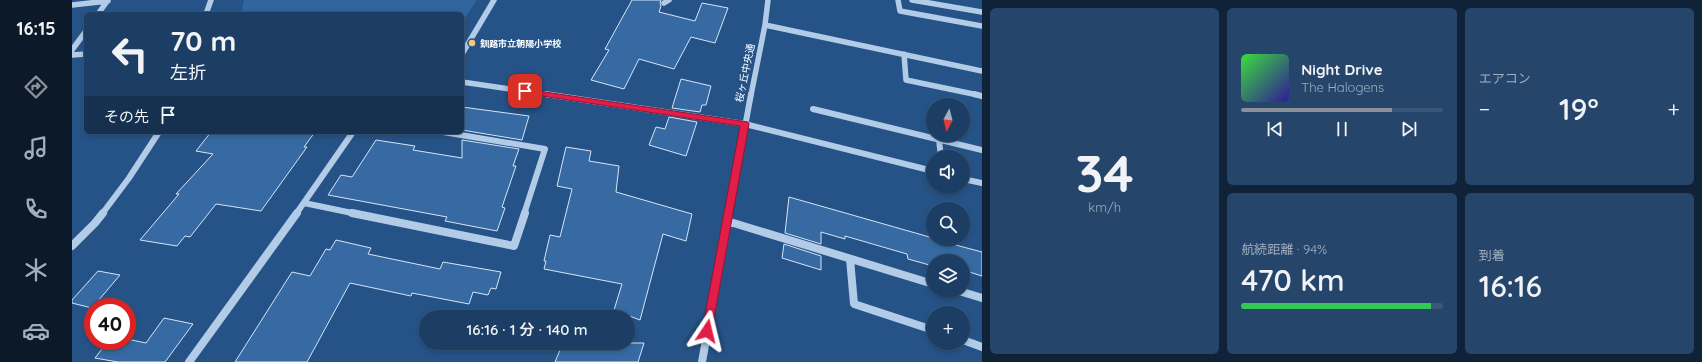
<!DOCTYPE html>
<html lang="ja">
<meta charset="utf-8">
<style>
body{margin:0;font-family:Quicksand,"Noto Sans JP",sans-serif;background:#25456b;color:#f1f3f6;height:100vh;display:flex;flex-direction:column;font-size:15px;white-space:nowrap}
*{box-sizing:border-box;margin:0}
p{font-size:13px;color:#a0aebf}
.icon{flex:none;width:22px;height:22px;fill:none;stroke:currentColor;stroke-width:2;stroke-linecap:round;stroke-linejoin:round}
.map{position:relative;flex:1;overflow:hidden}
.drawer{display:flex;flex-direction:column;gap:8px;padding:8px;background:#0f2238;width:720px}
.drawer>*{flex:none}
.hud{position:absolute;left:12px;top:12px;width:380px;height:122px;border-radius:6px;box-shadow:0 2px 6px #0003,0 0 0 1px #3a5779;background:#1c3e65;color:#f1f3f6;overflow:hidden}
.needle{width:26px;rotate:187deg}
.tools{position:absolute;left:854px;top:98px;display:grid;gap:8px}
.tools a{display:grid;place-items:center;width:44px;height:44px;border-radius:50%;background:#1c3e65;box-shadow:0 2px 6px #0003,0 0 0 1px #3a5779;font-size:20px}
.speed{position:absolute;left:12px;top:298px;display:flex;gap:8px;font-size:20px;font-weight:700;text-align:center}
.speed>*{display:grid;place-content:center;width:52px;height:52px;border-radius:50%;background:#1c3e65;box-shadow:0 2px 6px #0003,0 0 0 1px #3a5779;line-height:1}
.speed .limit{border:6px solid #d22;background:#fff;color:#111}
.pin{position:absolute;display:grid;place-items:center;width:34px;height:34px;color:#fff;margin:-17px;border-radius:8px;box-shadow:0 2px 6px #0006}
.me{position:absolute;width:44px;margin:-22px;rotate:10deg;stroke-linejoin:round;filter:drop-shadow(0 0 3px #0008)}
.turn{display:flex;align-items:center;gap:14px;height:84px;padding:0 20px;font-size:18px}
.turn .icon{width:52px;height:52px;stroke-width:2.5}
.turn b{display:block;font-size:28px;line-height:34px}
.then{display:flex;align-items:center;height:38px;padding:0 20px;background:#0003;gap:8px;font-size:15px}
.big{font-size:30px;font-weight:600;line-height:1.1}
.drawer .widget{flex:1;display:flex;flex-direction:column;justify-content:center;gap:6px;min-width:0;padding:0 14px;border-radius:6px;background:#25456b}
.drawer .dial{align-items:center;gap:0}
.dial b{font-size:52px;line-height:1}
.song{display:flex;align-items:center;gap:12px}
.cover{width:48px;height:48px;border-radius:6px;background:linear-gradient(135deg,hsl(120 70% 55%),hsl(250 70% 35%))}
.played{height:4px;border-radius:2px;background:linear-gradient(90deg,#8c9099 75%,#3a5779 75%)}
.keys{display:flex;justify-content:space-around;direction:ltr}
.heat{display:flex;justify-content:space-between;align-items:center;font-size:22px;direction:ltr}
.charge{height:6px;border-radius:3px;background:linear-gradient(90deg,#34c759 94%,#3a5779 0)}
.drawer .tiles{flex:1;display:grid;gap:8px;grid-template-columns:repeat(3,1fr)}
.widget:first-child{grid-row:span 2}
.trip{position:absolute;left:347px;top:310px;width:216px;height:40px;border-radius:20px;background:#1c3e65;box-shadow:0 2px 6px #0003,0 0 0 1px #3a5779;font-weight:600;line-height:40px;text-align:center}
main{display:flex;flex:1;min-height:0}
.dock{display:flex;flex-direction:column;width:72px;justify-content:space-around;align-items:center;background:#0b1928;color:#a0aebf}
.dock .icon{width:28px;height:28px}
.dock .active{color:#8c9099}
.dock b{font-size:18px;color:#f1f3f6}
.map>svg:first-child{display:block}
.green{fill:#31659e}
.building{fill:#376aa3;stroke:#d6e5f7}
.lines{fill:none;stroke-linecap:round;stroke-linejoin:round}
.minor-far2{stroke:#b2cce8;stroke-width:5.5}
.minor-far1{stroke:#b2cce8;stroke-width:6}
.minor{stroke:#b2cce8;stroke-width:8}
.route{fill:#e11d48;stroke:#92132f}
.poi-dot{fill:#f1cb77;stroke:#265387;stroke-width:1.5}
.labels{text-anchor:middle;dominant-baseline:central;stroke-width:4;stroke-linejoin:round;paint-order:stroke}
.far-poi-label{font-size:9px;font-weight:bold;fill:#fff;stroke:#265387;text-anchor:start}
.street-label{font-size:10px;fill:#fff;stroke:#265387}
</style>
<main>
<nav class="dock">
<b>16:15</b>
<svg class="icon active" aria-label="directions" viewBox="0 0 24 24"><path d="M12 3l9 9-9 9-9-9zM9 14v-3h6M13 9l2 2-2 2"/></svg>
<svg class="icon" aria-label="music" viewBox="0 0 24 24"><path d="M9 18V5l10-2v13"/><circle cx="6" cy="18" r="3"/><circle cx="16" cy="16" r="3"/></svg>
<svg class="icon" aria-label="phone" viewBox="0 0 24 24"><path d="M5 4h4l2 5-3 2q2 4 5 5l2-3 5 2v4C11 20 4 13 5 4z"/></svg>
<svg class="icon" aria-label="climate" viewBox="0 0 24 24"><path d="M12 3v18M4 7l16 10M4 17L20 7"/></svg>
<svg class="icon" aria-label="car" viewBox="0 0 24 24"><path d="M5 17H2v-5l4-1 3-4h7l3 4 3 1v5h-3M9 17h6M6 11h13"/><circle cx="7" cy="17" r="2"/><circle cx="17" cy="17" r="2"/></svg>
</nav>
<div class="map">
<svg width="910" height="362" viewBox="0 0 910 362">
<rect width="100%" height="100%" fill="#265387"/>
<path class="green" d="M172,0H405L390,22V14H169Z"/>
<path class="building" d="M560,0H589L588,3L589,6L587,12L623,21L630,3L656,8L643,43L619,37L602,69L567,59L552,89L519,80L537,50L533,49Z
M609,79L639,86L634,105H630L628,112L600,108Z
M390,107L457,116L450,140L390,130Z
M597,117L625,122L614,156L577,145L584,127L593,129Z
M139,132H243L232,147H235L189,211L144,204L118,237L113,236L105,246L68,240L107,194H104L141,154L124,151Z
M304,140L343,146L341,150L390,158V140L447,149L441,166H444L430,207L433,208L425,231L373,221L375,217L256,195L269,175L280,177Z
M494,147L519,151L517,161L547,166L544,192L620,214L614,241L591,234L568,320L542,310L550,284L472,269L474,261H472L478,235L488,237L500,189L485,186Z
M717,197L861,238V239L910,252V276L891,270V261H861V266L836,259L835,254L773,236V239L749,232V244L713,233Z
M264,240L299,248L296,254L368,269L371,262L429,272L424,289L419,288L416,295L401,292L397,304L340,293L339,296L278,283L235,362H163L220,272L238,276L254,249L258,250Z
M712,244L749,256V270L710,258Z
M26,271L48,275L20,308L0,303V300Z
M92,318L121,324L93,362H46L23,358L36,341H55V339L74,343Z
M491,343H572L566,362H483Z"/>
<g class="lines">
<path class="minor-far2" d="M826,0L828,11L910,26
M840,0L910,12
M592,3L597,0
M0,5L36,1
M26,14L36,0
M134,14L139,0
M693,25L910,71
M0,50L14,31
M390,54L422,0
M832,54L834,80L906,95
M0,55L14,54
M390,82L479,95
M679,95L693,25L696,0"/>
<path class="minor-far1" d="M473,94L673,124L861,171
M902,94L910,96
M741,109L910,150
M371,132L473,149L452,214
M867,140L869,157
M891,179L910,183
M232,203L285,214
M30,214L57,178L87,132
M224,214L281,132
M657,214L679,94"/>
<path class="minor" d="M280,213L442,246L453,213
M655,221L861,284
M0,246L23,223L31,213
M778,259L782,304L861,330
M887,291L910,298
M891,340L910,347
M117,362L225,213
M630,362L657,213"/>
</g>
<path class="route" d="M453,89L676,122L677,124L639,335L635,336L631,335L630,331L668,126L450,93L449,91Z"/>
<circle class="poi-dot" cx="400" cy="43" r="4"/>
<g class="labels">
<g class="far-poi-label">
<text x="408" y="43">釧路市立朝陽小学校</text>
</g>
<g class="street-label">
<text transform="translate(673 73) rotate(-78)">桜ヶ丘中央通</text>
</g>
</g>
</svg>
<div class="tools">
<a><svg class="needle" viewBox="-14 -14 28 28"><path d="M0-13l5 13h-10z" fill="#e53935"/><path d="M0 13l5-13h-10z" fill="#a0aebf"/></svg></a>
<a><svg class="icon" aria-label="sound" viewBox="0 0 24 24"><path d="M4 9h4l5-4v14l-5-4H4zM17 9q2 3 0 6"/></svg></a>
<a><svg class="icon" aria-label="search" viewBox="0 0 24 24"><circle cx="10" cy="10" r="6"/><path d="M15 15l6 6"/></svg></a>
<a><svg class="icon" aria-label="layers" viewBox="0 0 24 24"><path d="M12 4l9 5-9 5-9-5zM3 14l9 5 9-5"/></svg></a>
<a>+</a>
</div>
<div class="speed"><div class="limit">40</div></div>
<div class="pin" style="left:453px;top:91px;background:#d93025"><svg class="icon" aria-label="arrive" viewBox="0 0 24 24"><path d="M6 21V4h12l-3 4 3 4H6"/></svg></div>
<svg class="me" style="left:635px;top:331px" viewBox="-20 -20 40 40"><path d="M0-17L14 15 0 8-14 15z" fill="#e11d48" stroke="#fff" stroke-width="4"/></svg>
<div class="trip">16:16 · 1 分 · 140 m</div>
<div class="hud">
<div class="turn"><svg class="icon" aria-label="left" viewBox="0 0 24 24"><path d="M17 20v-9H6M10 6l-5 5 5 5"/></svg><div><b>70 m</b>左折</div></div>
<div class="then">その先<svg class="icon" aria-label="arrive" viewBox="0 0 24 24"><path d="M6 21V4h12l-3 4 3 4H6"/></svg></div>
</div>
</div>
<section class="drawer">
<div class="tiles">
<div class="widget dial"><b>34</b><p>km/h</p></div>
<div class="widget">
<div class="song"><i class="cover"></i><div><b>Night Drive</b><p>The Halogens</p></div></div>
<div class="played"></div>
<div class="keys"><svg class="icon" aria-label="previous" viewBox="0 0 24 24"><path d="M18 5L8 12l10 7zM5 5v14"/></svg><svg class="icon" aria-label="pause" viewBox="0 0 24 24"><path d="M8 5v14M16 5v14"/></svg><svg class="icon" aria-label="next" viewBox="0 0 24 24"><path d="M6 5l10 7-10 7zM19 5v14"/></svg></div>
</div>
<div class="widget"><p>エアコン</p>
<div class="heat"><a>−</a><b class="big">19°</b><a>+</a></div>
</div>
<div class="widget"><p>航続距離 · 94%</p><b class="big">470 km</b><div class="charge"></div></div>
<div class="widget"><p>到着</p><b class="big">16:16</b></div>
</div>
</section>
</main>
